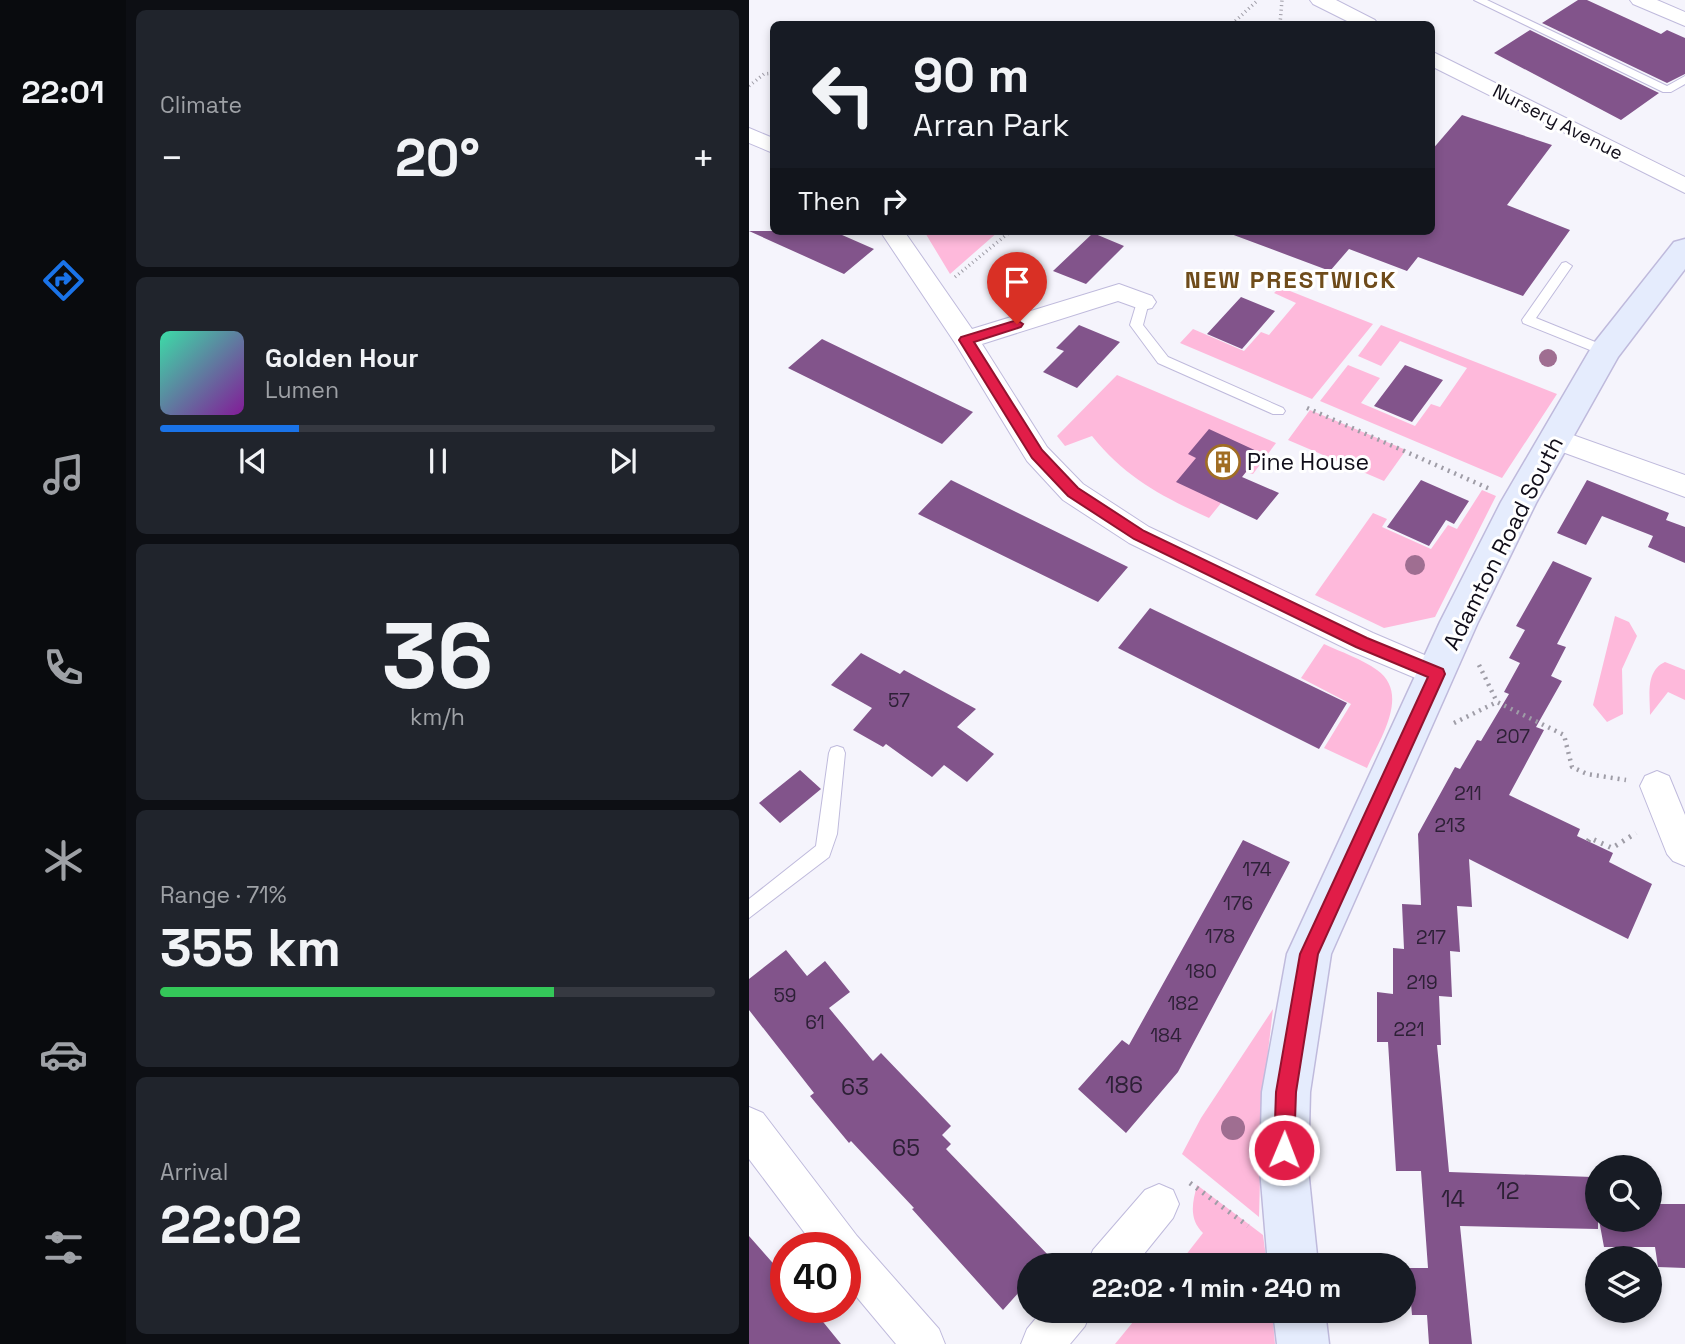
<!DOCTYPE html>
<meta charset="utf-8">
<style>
body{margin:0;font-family:"Space Grotesk",sans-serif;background:#20242c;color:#f1f3f6;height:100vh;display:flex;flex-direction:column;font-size:26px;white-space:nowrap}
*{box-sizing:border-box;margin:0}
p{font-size:23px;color:#9ea1a6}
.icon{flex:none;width:38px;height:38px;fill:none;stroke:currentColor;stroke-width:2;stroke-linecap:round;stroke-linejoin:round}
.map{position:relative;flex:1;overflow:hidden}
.sheet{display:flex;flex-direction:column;gap:10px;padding:10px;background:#0d0f14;width:623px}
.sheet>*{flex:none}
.hud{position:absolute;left:21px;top:21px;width:665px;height:214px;border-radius:10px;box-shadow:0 4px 10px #0003;background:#171b24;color:#f1f3f6;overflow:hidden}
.buttons{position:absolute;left:836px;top:1155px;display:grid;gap:14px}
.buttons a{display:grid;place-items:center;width:77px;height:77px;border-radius:50%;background:#171b24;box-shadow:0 4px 10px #0003;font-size:35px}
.speed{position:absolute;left:21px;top:1232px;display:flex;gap:14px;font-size:35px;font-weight:700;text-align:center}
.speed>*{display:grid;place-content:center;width:91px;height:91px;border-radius:50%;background:#171b24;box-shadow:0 4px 10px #0003;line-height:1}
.speed .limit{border:10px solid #d22;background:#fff;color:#111}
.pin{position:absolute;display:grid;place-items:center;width:60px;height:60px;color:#fff;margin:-72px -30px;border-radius:50% 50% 50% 0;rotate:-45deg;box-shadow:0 0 7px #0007}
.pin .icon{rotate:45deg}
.me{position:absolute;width:77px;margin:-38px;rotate:1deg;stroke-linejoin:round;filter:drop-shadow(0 0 5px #0008)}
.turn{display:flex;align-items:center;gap:24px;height:147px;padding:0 28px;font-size:32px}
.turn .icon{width:91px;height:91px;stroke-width:2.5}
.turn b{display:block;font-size:49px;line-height:60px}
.then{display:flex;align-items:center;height:66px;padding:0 28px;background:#0003;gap:14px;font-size:26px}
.big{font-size:52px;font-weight:700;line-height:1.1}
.sheet .widget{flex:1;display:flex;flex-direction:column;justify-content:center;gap:10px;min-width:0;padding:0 24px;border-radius:10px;background:#20242c}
.sheet .dial{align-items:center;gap:0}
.dial b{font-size:91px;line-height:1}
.song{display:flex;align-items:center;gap:21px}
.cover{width:84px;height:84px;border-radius:10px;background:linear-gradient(135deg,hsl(160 70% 55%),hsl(290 70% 35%))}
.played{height:7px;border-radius:4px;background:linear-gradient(90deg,#1a73e8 25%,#363941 25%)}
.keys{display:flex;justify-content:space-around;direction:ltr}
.heat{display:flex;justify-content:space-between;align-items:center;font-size:38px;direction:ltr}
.charge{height:10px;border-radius:5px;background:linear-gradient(90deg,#34c759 71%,#363941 0)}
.trip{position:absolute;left:268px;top:1253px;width:399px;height:70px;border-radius:35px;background:#171b24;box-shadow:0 4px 10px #0003;font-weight:700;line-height:70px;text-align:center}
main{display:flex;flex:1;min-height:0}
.tab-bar{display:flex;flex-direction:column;width:126px;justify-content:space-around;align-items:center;background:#090b0e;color:#9ea1a6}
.tab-bar .icon{width:49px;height:49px}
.tab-bar .on{color:#1a73e8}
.tab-bar b{font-size:32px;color:#f1f3f6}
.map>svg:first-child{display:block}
.green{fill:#feb9db}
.building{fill:#82548b}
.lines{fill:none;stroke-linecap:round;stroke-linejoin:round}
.lane-casing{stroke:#bfbadc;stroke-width:2}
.street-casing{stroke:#bfbadc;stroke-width:2}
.secondary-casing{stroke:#bfbadc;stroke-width:3}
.path-far2{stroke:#9f9da7;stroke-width:3.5;stroke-dasharray:1 3.5;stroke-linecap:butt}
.path-far1{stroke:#9f9da7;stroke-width:4.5;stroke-dasharray:2 5;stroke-linecap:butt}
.path{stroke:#9f9da7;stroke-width:5;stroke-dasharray:2 6;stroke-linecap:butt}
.lane{fill:#fff;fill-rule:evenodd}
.street{fill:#fff;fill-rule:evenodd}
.secondary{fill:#e5ecfd;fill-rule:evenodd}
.tree{fill:#9f6e91}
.route{fill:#e11d48;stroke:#92132f;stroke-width:2}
.labels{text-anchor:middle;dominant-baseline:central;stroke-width:6;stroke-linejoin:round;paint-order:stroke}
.far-street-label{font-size:19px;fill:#110e1a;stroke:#fff}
.number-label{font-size:19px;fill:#2d2036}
.poi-label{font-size:23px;fill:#110e1a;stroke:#fff;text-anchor:start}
.street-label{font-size:23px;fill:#110e1a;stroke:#fff}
.near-number-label{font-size:23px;fill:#2d2036}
.far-district-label{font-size:24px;font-weight:bold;letter-spacing:2px;fill:#6f4c1b;stroke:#fff}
</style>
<main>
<nav class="tab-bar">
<b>22:01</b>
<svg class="icon on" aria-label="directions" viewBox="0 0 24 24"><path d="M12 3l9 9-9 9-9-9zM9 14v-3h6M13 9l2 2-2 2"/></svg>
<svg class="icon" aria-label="music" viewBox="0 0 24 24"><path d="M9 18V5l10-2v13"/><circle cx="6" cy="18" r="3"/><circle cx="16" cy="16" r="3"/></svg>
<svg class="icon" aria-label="phone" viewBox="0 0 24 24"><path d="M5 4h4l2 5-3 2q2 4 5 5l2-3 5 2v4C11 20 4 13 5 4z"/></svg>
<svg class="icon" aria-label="climate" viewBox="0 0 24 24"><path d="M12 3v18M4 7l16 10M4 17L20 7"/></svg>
<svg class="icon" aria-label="car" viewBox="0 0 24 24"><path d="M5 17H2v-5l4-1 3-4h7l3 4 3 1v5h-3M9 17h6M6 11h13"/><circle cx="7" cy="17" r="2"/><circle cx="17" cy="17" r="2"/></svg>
<svg class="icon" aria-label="filters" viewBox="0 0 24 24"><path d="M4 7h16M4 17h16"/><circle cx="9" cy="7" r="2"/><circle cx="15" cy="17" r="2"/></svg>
</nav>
<section class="sheet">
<div class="widget"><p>Climate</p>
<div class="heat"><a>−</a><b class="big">20°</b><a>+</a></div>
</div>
<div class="widget">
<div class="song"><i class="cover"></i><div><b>Golden Hour</b><p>Lumen</p></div></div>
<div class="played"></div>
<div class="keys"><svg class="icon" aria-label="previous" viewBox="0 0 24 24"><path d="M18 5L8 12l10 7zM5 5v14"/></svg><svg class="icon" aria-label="pause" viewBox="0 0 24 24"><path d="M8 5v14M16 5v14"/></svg><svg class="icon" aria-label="next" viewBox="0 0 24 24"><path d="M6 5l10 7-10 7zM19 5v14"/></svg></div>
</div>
<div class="widget dial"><b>36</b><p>km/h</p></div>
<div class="widget"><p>Range · 71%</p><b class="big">355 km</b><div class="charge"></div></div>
<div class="widget"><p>Arrival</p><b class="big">22:02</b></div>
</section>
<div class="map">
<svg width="936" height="1344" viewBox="0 0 936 1344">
<rect width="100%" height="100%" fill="#f5f4fc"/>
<path class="green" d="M175,231H250L201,274Z
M531,287L624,324L563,399L431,343L444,329L495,351L512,332L520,335L547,303L525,293Z
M632,325L808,394L753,478L571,401L599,365L631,378L612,403L666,426L682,404L691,407L718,368L651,341L632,366L609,356Z
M368,375L527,443L504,474L497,472L460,518C412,496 377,478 343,436L316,446L308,436Z
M561,410L657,450L635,481L539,440Z
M733,490L747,496L686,617L635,628L566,595L624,513L638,519L633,527L682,549L699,525L708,529Z
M866,616L880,622L888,636L873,669L874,714L858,722L844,705Z
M575,644C592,652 613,659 628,670C662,694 630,740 618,768L575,748L602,704L552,678Z
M916,662L936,670V700L919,692L901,715C901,696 896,671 916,662Z
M524,1009L513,1103L510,1217L433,1154L452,1118Z
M448,1185L514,1235L518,1265H429L454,1233C440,1219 443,1204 448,1185Z
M393,1311H523L526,1344H366Z"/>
<path class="building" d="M829,0H838L912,34L918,30L936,38V74L918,83L793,23Z
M781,30L910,93L872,120L745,53Z
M713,115L803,145L758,205L821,230L774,296L669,257L658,271L600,249L581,271L482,234L483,231H682V151Z
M0,231H84L125,249L95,274Z
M344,233L375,246L337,284L304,271Z
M492,297L526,311L493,349L458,334Z
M330,325L371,342L328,388L294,372L315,351L307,348Z
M73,339L224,412L193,444L39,368Z
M656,365L694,380L663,422L625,406Z
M460,429L512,453L493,477L530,493L508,520L427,482L447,458L439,454Z
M202,480L379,567L349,602L169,514Z
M672,480L720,501L705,524L697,520L680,546L638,527Z
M838,480L920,513L917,520L936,527V563L899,547L904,536L853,516L837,545L808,533Z
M804,561L843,578L808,644L817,647L802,676L813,681L787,727L795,730L760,795L831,829L828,836L864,853L860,862L903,884L879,939L720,859L723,907L708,906L711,952L701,951L703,997L690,996L692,1045H688L700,1172L843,1177L846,1193H849V1229L711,1226L723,1344H680L678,1315H663L659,1268H679L672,1171H647L639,1042H628V992L644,994V948L655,949L653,904L672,905L669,834L706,767L711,769L728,740L732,741L760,694L755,692L771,663L760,658L776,630L767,626Z
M401,608L598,703L570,749L369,648Z
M112,653L151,674L155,670L227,709L208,727L245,754L218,782L195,765L183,777L137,744L134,747L104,730L123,708L82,685Z
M51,770L72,789L31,823L10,803Z
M494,840L541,862L429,1072L377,1133L329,1089L373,1040L380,1045Z
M37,950L58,976L76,961L101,992L80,1008L124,1061L132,1053L202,1126L193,1135L202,1144L197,1149L301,1257L294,1265H280V1281L254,1310L163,1209L165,1208L102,1141L100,1143L61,1096L65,1093L0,1010V979Z
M901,1204H936V1268L909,1267L906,1247H855L850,1220H901Z
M0,1236L37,1278V1307H62L92,1344H0Z"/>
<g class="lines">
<g class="lane-casing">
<path id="lane" d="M725,0H738L918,86L936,76V84L922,92H914Z
M817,262L823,266L787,318L861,348V354H851L774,323L773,320L813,263Z
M394,298L400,302L394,325L419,357L534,408L536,411L534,414H524L409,363L381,325L388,302Z
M88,746L94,748L96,753L88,834L80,857L0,918V899L67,846L80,753L82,748Z"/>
</g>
<g class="street-casing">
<path id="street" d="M561,0H587L626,20L629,24H604L564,4Z
M881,0H908L936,12V26L884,4Z
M682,51L936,177V193L682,66Z
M0,128L24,138V153L0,143Z
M131,231H155L223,329L370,284L403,296L407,302L403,308L394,310L369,301L233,344L298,447L334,484L400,527L624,633L699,665L704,674L699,683L688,687L602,651L380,543L314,500L278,461L208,346Z
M807,429L936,475V497L797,446L793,439L797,432Z
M908,771L920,776L936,815V866L924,861L918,854L891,786L896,776Z
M0,1107L14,1113L108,1236L190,1329L196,1344H147L96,1283V1248H67L0,1159Z
M410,1184L424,1190L430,1204L424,1218L386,1265H338L344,1250L396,1190Z
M293,1311H342L336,1326L321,1344H272L278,1329Z"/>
</g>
<g class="secondary-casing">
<path id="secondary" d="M936,239V269L869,357L787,503L729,622L582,954L561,1092L559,1169L569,1265H519L511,1169L513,1092L538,954L691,622L752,502L845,343L925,242Z
M524,1311H576L580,1344H528Z"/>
</g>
<path class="path-far2" d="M483,24L509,0
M531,24L533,0
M0,86L15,74L24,73
M206,277L262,231"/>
<path class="path-far1" d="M558,408L741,489
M730,665L748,702
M705,723L748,702L815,735L823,767L838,774L877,780"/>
<path class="path" d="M839,841L841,838L863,848L887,833
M441,1183L499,1226"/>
<use href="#lane" class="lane"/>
<use href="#street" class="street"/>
<use href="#secondary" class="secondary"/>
</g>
<g class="tree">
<circle cx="799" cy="358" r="9"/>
<circle cx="666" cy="565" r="10"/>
<circle cx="484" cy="1128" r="12"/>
</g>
<path class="route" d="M268,320L274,324L272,327L225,342L293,450L329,488L395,531L618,638L694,669L696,674L569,954L547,1092L545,1150L542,1157L535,1160L528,1157L525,1150L527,1092L551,954L679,677L607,647L385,539L319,496L283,458L210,340L212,337Z"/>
<defs>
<g id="building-ring" transform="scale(1.75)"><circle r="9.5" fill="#fff" stroke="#a06d24" stroke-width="1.5"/><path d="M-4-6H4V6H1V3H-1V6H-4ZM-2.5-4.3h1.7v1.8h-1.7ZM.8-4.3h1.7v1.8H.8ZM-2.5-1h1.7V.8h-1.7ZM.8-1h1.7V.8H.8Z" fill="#a06d24"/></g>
</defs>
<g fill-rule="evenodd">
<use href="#building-ring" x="474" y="462"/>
</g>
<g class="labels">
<g class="far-street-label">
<text transform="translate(809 122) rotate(27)">Nursery Avenue</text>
</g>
<g class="number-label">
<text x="150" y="700">57</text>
<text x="764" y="736">207</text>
<text x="719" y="793">211</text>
<text x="701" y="825">213</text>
<text x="508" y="869">174</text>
<text x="489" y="903">176</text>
<text x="471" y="936">178</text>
<text x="682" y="937">217</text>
<text x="452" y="971">180</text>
<text x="673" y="982">219</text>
<text x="36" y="995">59</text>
<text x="434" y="1003">182</text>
<text x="66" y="1022">61</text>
<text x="660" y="1029">221</text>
<text x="417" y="1035">184</text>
</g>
<g class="poi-label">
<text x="498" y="462">Pine House</text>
</g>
<g class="street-label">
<text transform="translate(754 543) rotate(-63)">Adamton Road South</text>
</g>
<g class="near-number-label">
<text x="375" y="1085">186</text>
<text x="106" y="1087">63</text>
<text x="157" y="1148">65</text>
<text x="759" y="1191">12</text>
<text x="704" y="1199">14</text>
</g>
<g class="far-district-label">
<text x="542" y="279">NEW PRESTWICK</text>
</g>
</g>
</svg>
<div class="buttons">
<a><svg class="icon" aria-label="search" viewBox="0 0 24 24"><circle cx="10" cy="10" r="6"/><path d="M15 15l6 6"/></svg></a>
<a><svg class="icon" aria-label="layers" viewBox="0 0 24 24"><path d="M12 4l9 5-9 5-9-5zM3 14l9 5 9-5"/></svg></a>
</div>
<div class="speed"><div class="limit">40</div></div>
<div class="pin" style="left:268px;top:324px;background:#d93025"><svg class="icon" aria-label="arrive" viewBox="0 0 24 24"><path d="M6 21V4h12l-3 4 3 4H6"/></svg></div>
<svg class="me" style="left:535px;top:1150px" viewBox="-20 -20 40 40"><circle r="17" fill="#e11d48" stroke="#fff" stroke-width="3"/><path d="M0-11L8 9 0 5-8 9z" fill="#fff"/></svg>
<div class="trip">22:02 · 1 min · 240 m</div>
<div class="hud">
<div class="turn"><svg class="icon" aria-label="left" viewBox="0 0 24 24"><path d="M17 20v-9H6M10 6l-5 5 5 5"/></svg><div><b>90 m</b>Arran Park</div></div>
<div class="then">Then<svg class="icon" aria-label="right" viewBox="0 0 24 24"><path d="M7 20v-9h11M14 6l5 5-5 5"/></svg></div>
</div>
</div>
</main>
